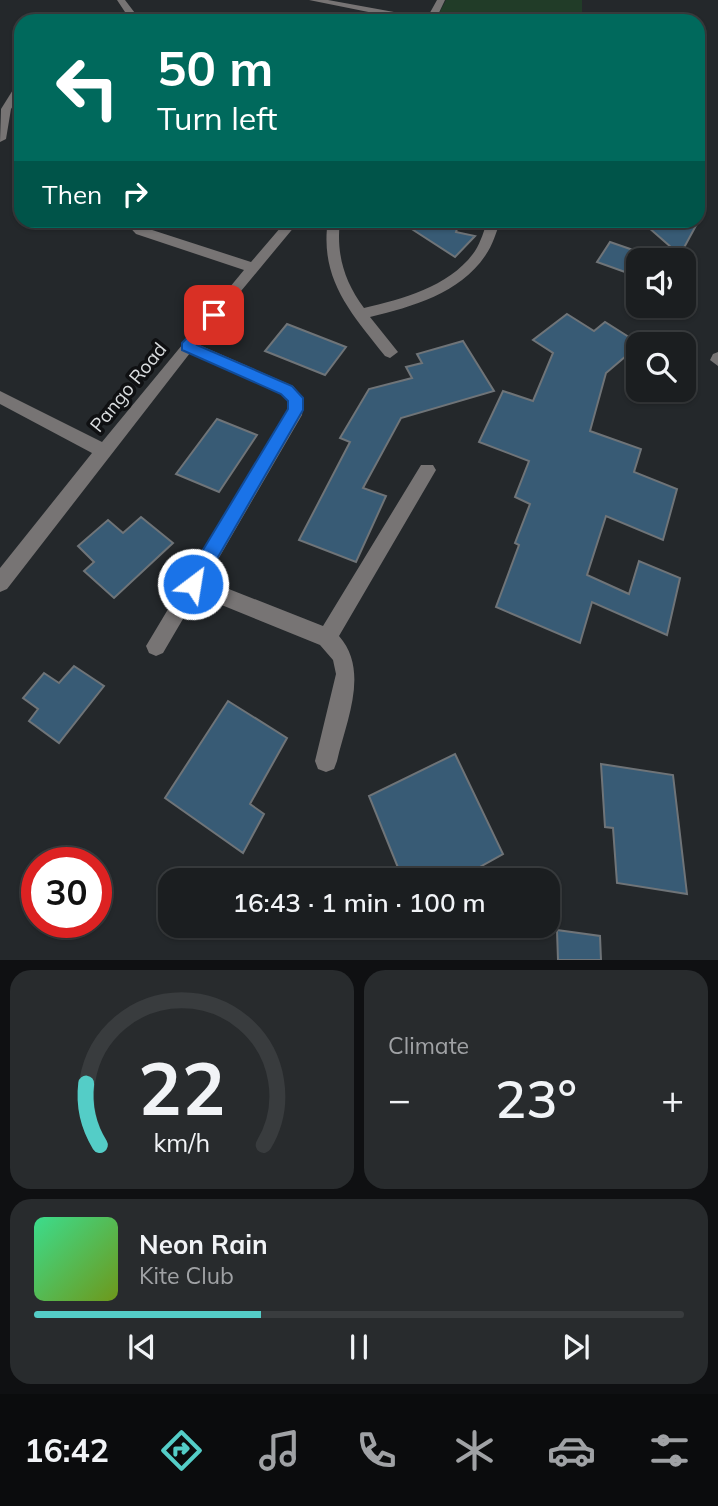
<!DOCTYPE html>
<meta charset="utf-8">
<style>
body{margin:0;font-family:Mulish,sans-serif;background:#282b2d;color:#f1f3f6;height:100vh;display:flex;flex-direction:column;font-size:26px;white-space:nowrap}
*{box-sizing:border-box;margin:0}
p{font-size:23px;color:#a0a2a5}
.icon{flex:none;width:38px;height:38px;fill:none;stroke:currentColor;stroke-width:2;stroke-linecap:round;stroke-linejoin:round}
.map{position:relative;height:960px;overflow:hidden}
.sheet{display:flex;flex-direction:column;gap:10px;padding:10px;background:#0f1012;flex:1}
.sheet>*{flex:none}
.guide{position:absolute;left:14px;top:14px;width:691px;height:214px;border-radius:21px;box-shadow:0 2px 5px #0004,0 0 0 2px #393c3e;background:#00695c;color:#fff;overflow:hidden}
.buttons{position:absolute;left:626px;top:248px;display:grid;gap:14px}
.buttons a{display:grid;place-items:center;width:70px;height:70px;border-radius:14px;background:#1b1e20;box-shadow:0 2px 5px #0004,0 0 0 2px #393c3e;font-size:35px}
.speed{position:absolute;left:21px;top:847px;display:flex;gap:14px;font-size:35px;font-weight:700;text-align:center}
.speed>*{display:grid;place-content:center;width:91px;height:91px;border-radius:50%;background:#1b1e20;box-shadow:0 2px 5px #0004,0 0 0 2px #393c3e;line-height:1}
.speed .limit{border:10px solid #d22;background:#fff;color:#111}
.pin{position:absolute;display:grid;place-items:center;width:60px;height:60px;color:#fff;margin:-30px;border-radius:14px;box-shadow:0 4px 10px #0006}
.me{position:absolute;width:77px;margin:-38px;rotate:31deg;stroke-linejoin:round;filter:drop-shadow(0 0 5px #0008)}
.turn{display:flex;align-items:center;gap:24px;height:147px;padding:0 28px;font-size:32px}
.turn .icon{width:91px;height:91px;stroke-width:2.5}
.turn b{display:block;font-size:49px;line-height:60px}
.then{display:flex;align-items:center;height:66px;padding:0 28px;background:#0003;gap:14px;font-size:26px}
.big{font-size:52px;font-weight:600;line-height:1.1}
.sheet .tile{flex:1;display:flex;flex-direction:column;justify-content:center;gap:10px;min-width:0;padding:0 24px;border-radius:21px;background:#282b2d}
.sheet .dial{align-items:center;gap:0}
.dial svg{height:182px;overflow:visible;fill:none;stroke:#393c3e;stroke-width:7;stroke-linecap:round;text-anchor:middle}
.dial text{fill:#f1f3f6;stroke:none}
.song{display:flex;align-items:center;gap:21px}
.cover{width:84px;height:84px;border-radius:10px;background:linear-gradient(135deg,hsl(150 70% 55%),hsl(80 70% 35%))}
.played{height:7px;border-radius:4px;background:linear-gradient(90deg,#54cdc7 35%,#393c3e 35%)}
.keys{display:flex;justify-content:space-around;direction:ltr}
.heat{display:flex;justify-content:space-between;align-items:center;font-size:38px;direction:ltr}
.sheet .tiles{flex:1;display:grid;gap:10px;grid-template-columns:1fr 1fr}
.tile:last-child{grid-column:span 2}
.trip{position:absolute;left:158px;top:868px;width:402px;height:70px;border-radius:21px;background:#1b1e20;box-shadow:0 2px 5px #0004,0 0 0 2px #393c3e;font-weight:600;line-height:70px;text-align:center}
.tabs{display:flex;height:112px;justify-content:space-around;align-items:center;background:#0b0c0d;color:#a0a2a5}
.tabs .icon{width:49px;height:49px}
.tabs .current{color:#54cdc7}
.tabs b{font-size:32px;color:#f1f3f6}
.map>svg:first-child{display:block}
.green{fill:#213c28}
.building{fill:#385b75;stroke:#6f7478;stroke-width:2}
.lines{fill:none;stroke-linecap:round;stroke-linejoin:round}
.minor{fill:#777474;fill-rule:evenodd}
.route{fill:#1a73e8;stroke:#114b97;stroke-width:2}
.labels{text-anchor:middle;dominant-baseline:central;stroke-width:7;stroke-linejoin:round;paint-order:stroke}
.street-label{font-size:19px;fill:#d9dcde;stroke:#0f1012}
</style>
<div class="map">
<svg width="718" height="960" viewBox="0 0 718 960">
<rect width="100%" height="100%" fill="#24282b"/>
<path class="green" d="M446,0H582V21H435Z"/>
<path class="building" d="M404,220L428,226L430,220H460L456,232L475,236L455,257L401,222Z
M640,220H699L680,255Z
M610,242L639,252V277L597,262Z
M567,314L594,331L605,322L640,344L606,373L590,431L641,449L634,472L677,489L663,540L606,516L587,575L629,594L639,561L680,578L667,635L592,602L580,643L496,607L519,545L515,543L530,504L515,497L529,461L479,442L503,391L533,401L553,353L533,340Z
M287,324L346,347L325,375L265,351Z
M463,341L494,391L401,418L363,488L386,496L356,562L299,540L350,442L340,438L369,389L412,378L406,367L422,363L417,354Z
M217,419L257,435L219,492L176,474Z
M141,517L173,543L114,598L84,571L94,562L78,546L108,520L123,533Z
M74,666L104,686L59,743L29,721L38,709L23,698L44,673L59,683Z
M228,701L287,738L250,804L264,814L243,853L165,798Z
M455,754L503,854L480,867L486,880H403L369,796Z
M601,764L673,775L687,894L617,883L613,828L605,827Z
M557,930L600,936L601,960H558Z"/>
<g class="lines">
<path class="minor" d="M117,0H125L141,21H131Z
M309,0H328L427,18L437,0H445L435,21H413Z
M21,84V94L11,109L6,139L0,142L1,109L16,85Z
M123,220H137L146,228L251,262L287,220H300L197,344L293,386L304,399L302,415L206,580L323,626L421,465H433L436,470L339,636C370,671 346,721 337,761L334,769L326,772L318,769L315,761L336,674L333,660L320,645L197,595L163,653L156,656L149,653L146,646L288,409V401L281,394L190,353L7,589L0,592V568L92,453L0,404V391L102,442L244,270L136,234Z
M328,220H340C336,254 344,281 364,308C403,299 451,286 475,251C481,242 484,230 488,220H501C496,232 493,245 485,256C460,293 412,307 370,317L398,352L390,358L385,356C351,313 319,279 328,220Z
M718,352V366L710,360L713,354Z"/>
</g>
<path class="route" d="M214,311L221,315L197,345L292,386L303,398V410L199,590L193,592L186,590L184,584L186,578L288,409V401L281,394L182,350V343Z"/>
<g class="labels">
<g class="street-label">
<text transform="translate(128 387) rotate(-51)">Pango Road</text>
</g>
</g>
</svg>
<div class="buttons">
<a><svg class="icon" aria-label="sound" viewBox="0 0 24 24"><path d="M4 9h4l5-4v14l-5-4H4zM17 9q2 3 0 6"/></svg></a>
<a><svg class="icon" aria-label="search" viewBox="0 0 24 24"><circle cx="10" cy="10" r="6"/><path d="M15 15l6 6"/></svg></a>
</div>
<div class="speed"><div class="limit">30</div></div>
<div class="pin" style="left:214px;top:315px;background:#d93025"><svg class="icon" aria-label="arrive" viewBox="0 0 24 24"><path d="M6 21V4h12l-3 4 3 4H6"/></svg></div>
<svg class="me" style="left:193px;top:584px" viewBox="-20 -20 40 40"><circle r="17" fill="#1a73e8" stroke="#fff" stroke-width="3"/><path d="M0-11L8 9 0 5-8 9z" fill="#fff"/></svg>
<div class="trip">16:43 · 1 min · 100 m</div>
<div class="guide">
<div class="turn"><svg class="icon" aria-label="left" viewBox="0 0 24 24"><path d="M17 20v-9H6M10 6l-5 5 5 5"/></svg><div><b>50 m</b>Turn left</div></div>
<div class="then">Then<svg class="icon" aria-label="right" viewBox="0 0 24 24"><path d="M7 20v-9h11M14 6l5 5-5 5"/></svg></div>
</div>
</div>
<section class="sheet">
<div class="tiles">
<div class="tile dial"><svg viewBox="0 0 100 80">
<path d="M14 69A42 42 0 1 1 86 69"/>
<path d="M14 69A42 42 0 0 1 8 42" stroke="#54cdc7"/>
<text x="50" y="56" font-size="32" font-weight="700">22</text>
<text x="50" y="72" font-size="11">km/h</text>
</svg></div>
<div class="tile"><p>Climate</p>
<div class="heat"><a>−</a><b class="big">23°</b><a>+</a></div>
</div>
<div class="tile">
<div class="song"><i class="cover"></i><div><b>Neon Rain</b><p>Kite Club</p></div></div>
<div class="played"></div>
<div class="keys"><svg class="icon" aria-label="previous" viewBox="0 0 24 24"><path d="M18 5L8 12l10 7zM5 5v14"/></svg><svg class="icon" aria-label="pause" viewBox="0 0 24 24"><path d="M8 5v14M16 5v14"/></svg><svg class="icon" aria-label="next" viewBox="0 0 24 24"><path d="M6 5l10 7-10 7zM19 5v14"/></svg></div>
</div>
</div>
</section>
<nav class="tabs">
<b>16:42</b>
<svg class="icon current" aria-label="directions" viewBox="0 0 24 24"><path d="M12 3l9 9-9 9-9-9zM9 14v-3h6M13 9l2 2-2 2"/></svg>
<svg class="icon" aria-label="music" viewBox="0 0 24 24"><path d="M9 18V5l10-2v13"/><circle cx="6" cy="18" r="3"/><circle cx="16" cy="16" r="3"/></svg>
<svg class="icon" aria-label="phone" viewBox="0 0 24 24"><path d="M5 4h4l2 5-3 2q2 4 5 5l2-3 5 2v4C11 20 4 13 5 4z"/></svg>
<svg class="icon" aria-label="climate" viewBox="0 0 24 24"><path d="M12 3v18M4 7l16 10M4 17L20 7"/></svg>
<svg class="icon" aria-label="car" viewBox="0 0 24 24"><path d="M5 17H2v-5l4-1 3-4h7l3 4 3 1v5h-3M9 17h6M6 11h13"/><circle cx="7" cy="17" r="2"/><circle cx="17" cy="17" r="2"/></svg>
<svg class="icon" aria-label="filters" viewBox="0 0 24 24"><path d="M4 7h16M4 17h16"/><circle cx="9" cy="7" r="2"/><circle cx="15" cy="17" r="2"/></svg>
</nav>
